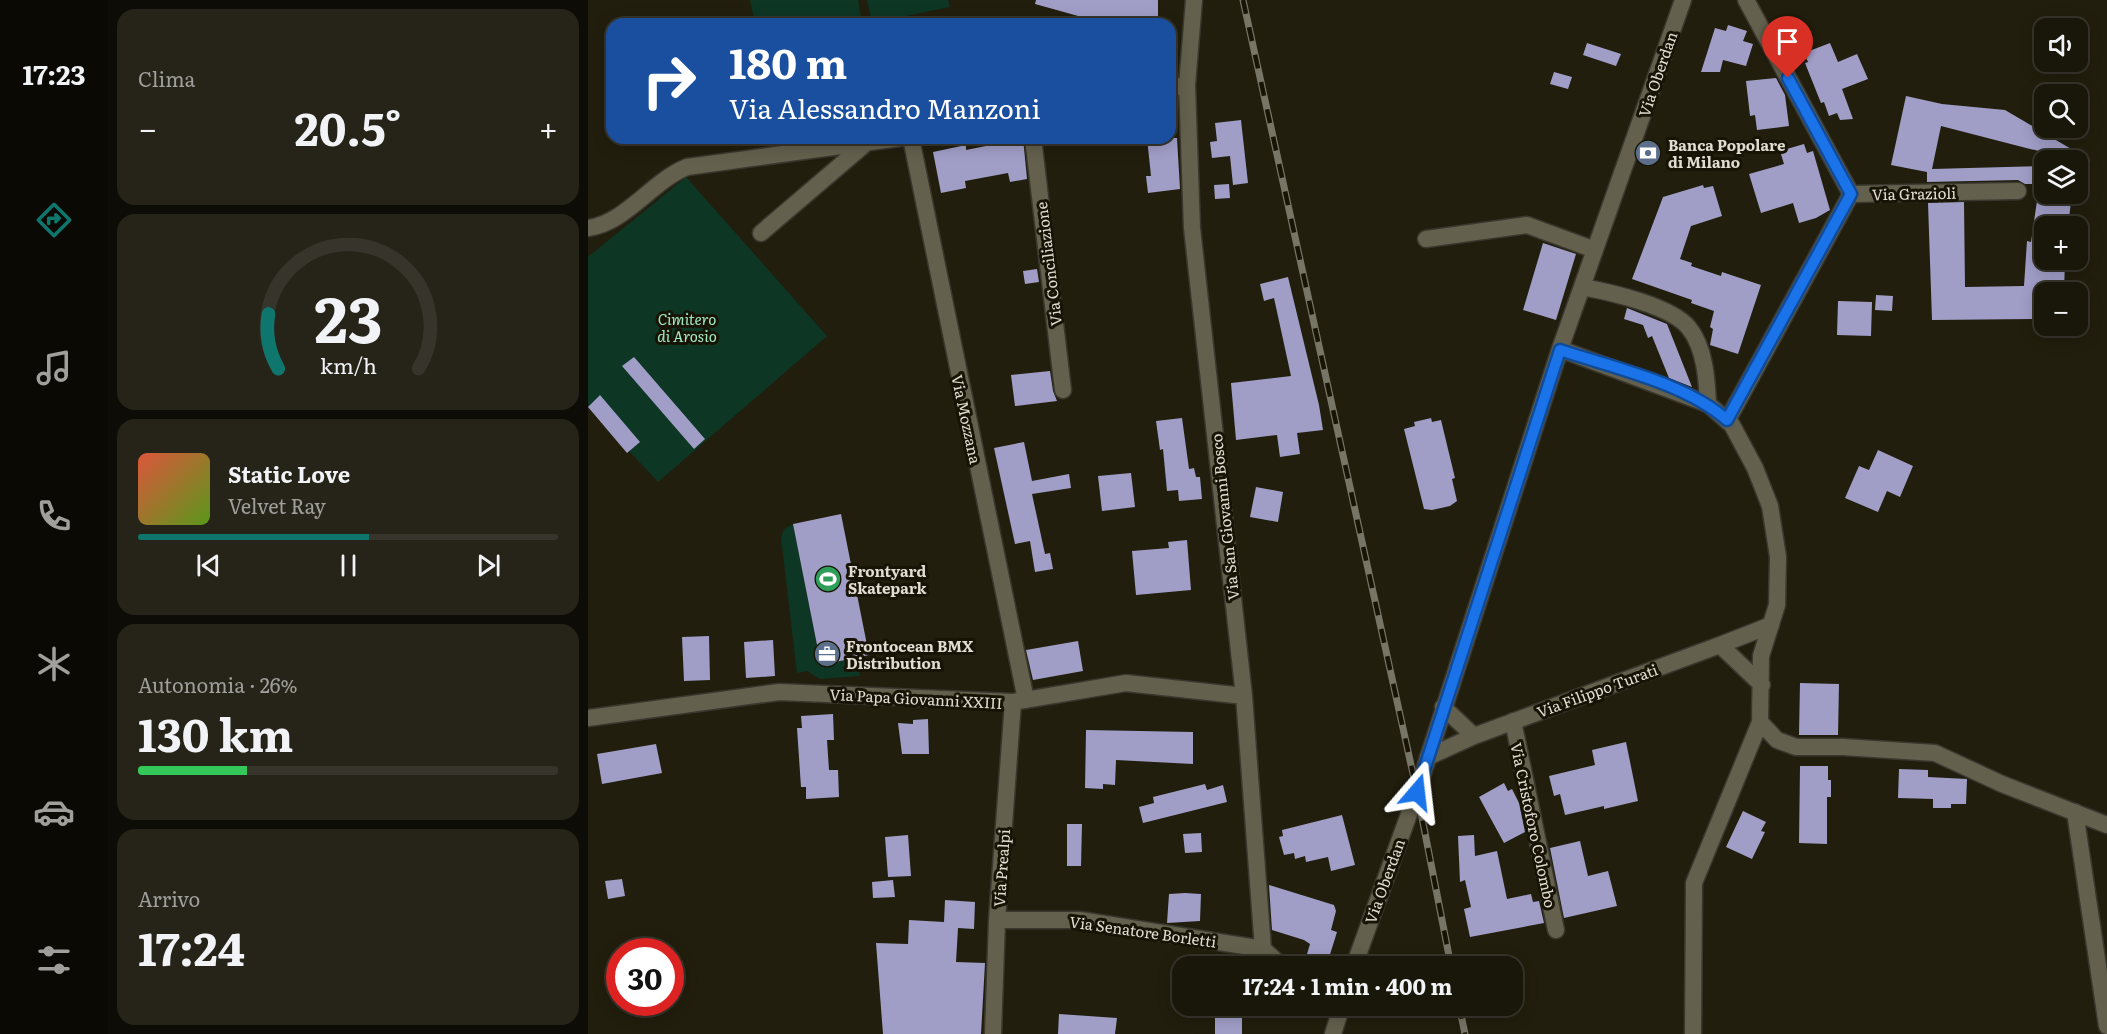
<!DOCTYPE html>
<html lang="it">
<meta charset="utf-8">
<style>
body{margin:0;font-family:Literata,serif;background:#262318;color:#f1f3f6;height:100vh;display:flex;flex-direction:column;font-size:22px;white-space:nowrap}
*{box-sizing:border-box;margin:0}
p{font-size:20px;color:#9f9f9c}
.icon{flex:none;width:33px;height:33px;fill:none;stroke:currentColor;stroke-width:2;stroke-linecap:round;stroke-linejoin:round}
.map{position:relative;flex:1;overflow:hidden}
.panel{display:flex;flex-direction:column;gap:9px;padding:9px;background:#0e0c06;width:480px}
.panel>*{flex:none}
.top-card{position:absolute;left:18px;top:18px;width:570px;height:126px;border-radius:18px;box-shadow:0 3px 15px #0003,0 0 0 2px #37352b;background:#1a4fa0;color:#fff;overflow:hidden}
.buttons{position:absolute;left:1446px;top:18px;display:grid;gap:12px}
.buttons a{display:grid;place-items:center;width:54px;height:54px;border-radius:12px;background:#19160a;box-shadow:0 3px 15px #0003,0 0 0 2px #37352b;font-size:30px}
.speed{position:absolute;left:18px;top:938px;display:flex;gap:12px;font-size:30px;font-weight:700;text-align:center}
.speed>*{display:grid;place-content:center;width:78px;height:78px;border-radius:50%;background:#19160a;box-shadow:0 3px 15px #0003,0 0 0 2px #37352b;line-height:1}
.speed .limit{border:9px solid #d22;background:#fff;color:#111}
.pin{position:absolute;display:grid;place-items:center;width:51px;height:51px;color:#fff;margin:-62px -26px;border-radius:50% 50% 50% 0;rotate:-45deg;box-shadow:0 0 6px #0007}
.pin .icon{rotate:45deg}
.me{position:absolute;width:66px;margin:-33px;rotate:17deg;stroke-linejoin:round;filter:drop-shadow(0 0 4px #0008)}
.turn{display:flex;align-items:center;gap:21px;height:126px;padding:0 24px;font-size:27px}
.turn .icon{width:78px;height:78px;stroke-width:2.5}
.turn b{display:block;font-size:42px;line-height:51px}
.big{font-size:45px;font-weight:700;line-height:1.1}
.panel .card{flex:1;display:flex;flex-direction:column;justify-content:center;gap:9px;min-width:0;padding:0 21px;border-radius:18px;background:#262318}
.panel .dial{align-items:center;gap:0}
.dial svg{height:156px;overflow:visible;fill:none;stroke:#37352b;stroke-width:7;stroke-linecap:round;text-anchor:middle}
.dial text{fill:#f1f3f6;stroke:none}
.song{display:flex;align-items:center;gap:18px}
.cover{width:72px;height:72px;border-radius:9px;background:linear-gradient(135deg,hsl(10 70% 55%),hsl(90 70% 35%))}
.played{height:6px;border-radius:3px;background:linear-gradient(90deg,#0f766e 55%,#37352b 55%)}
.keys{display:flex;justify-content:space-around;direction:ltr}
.heat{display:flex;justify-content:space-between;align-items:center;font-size:33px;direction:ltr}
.charge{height:9px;border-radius:4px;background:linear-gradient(90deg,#34c759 26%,#37352b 0)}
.trip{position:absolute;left:584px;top:956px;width:351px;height:60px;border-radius:18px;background:#19160a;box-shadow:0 3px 15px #0003,0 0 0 2px #37352b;font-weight:700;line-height:60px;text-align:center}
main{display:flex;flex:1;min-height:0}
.tab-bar{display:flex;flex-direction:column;width:108px;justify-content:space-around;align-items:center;background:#0a0904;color:#9f9f9c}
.tab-bar .icon{width:42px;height:42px}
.tab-bar .on{color:#0f766e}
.tab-bar b{font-size:27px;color:#f1f3f6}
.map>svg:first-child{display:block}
.green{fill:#0e3624}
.building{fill:#a09ec7}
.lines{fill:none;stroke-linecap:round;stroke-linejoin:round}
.minor-casing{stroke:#3a372e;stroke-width:19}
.minor{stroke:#63604d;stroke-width:16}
.rail-casing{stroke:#777566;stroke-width:7}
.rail{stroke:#181405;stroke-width:4.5;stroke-dasharray:14;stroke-linecap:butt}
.route-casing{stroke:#114b97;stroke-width:15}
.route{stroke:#1a73e8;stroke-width:10}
.labels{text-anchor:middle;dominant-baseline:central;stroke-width:6;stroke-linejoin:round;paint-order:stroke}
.street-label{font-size:15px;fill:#e0ded3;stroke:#181405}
.poi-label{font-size:15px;font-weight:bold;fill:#e0ded3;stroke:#181405;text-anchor:start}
.park-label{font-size:15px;font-style:italic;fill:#a2eac5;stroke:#181405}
</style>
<main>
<nav class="tab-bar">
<b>17:23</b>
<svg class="icon on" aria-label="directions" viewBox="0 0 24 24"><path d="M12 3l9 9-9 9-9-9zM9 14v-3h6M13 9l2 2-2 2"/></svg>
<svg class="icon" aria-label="music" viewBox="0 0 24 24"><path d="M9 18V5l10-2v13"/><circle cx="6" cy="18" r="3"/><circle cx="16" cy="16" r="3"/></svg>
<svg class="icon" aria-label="phone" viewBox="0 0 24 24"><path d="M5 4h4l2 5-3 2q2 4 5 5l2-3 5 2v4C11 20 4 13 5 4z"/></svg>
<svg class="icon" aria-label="climate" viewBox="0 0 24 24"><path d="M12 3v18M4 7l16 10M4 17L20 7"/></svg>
<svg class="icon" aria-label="car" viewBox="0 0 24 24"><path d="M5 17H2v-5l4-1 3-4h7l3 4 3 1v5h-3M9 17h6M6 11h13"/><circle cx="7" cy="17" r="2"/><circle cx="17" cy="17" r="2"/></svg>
<svg class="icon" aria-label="filters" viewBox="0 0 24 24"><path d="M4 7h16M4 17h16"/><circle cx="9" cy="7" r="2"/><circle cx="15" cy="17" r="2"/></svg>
</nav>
<section class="panel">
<div class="card"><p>Clima</p>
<div class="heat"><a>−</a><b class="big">20.5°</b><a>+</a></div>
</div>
<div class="card dial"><svg viewBox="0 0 100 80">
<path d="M14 69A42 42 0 1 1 86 69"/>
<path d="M14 69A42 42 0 0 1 9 41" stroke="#0f766e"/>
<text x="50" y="56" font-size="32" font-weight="700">23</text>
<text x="50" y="72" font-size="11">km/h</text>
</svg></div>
<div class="card">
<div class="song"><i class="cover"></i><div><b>Static Love</b><p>Velvet Ray</p></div></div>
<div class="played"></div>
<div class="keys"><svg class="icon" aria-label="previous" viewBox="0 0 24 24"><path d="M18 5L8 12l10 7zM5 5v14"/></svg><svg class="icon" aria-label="pause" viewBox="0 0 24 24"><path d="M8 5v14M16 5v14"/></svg><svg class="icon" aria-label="next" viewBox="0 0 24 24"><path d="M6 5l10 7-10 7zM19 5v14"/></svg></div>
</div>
<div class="card"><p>Autonomia · 26%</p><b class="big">130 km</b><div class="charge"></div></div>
<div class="card"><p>Arrivo</p><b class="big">17:24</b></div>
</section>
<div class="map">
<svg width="1519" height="1034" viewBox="0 0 1519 1034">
<rect width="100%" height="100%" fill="#211e0d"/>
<path class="green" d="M162,0H270L274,24H167Z
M279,0H360L362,7L284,23Z
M98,177L239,336L70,482L0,407V257Z
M205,524L233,665L269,658L272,676L232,679L219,671L209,673L193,538L196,529Z"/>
<path class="building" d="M448,0H570V24H500L501,19L447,4Z
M1140,25L1159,31L1155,41L1165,44L1158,66L1135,60L1132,72H1113L1127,28L1138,31Z
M999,43L1033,54L1028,66L995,55Z
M1242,43L1250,62L1269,54L1280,79L1254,89L1265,119L1252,120L1249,113L1241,116L1236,102L1233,103L1217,63L1220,62L1216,53Z
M966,72L984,77L980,89L962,84Z
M1188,78L1197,95L1201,126L1169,130L1167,115L1162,116L1158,81Z
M1318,96L1354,104L1417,110L1502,160L1501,164L1353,126L1344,169L1456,166V184H1437L1430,180L1339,182V172L1303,165Z
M653,120L660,183L645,185L642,156L624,158L622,142L629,141L627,123Z
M416,138H435L439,179L422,182L420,173L377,181L378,188L353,193L345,152L378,145V150L408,144L407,140Z
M559,138H589L592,189L560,193L558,176H563Z
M1216,144L1219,153L1225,151L1242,210L1228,218L1211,223L1205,203L1173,213L1161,174L1196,164L1192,151Z
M641,184L642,198L627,199L626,185Z
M1115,185L1116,188L1125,186L1134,216L1103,226L1092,259L1104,263L1103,266L1133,276L1134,272L1173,285L1150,354L1122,345L1125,329L1122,327L1126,311L1103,303L1104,300L1044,279L1075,197Z
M1450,194H1484L1480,226H1456V260H1477L1476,292H1456V319L1344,320L1340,203L1376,202L1377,287L1436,286L1439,241L1443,242Z
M955,243L988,254L968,320L935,310Z
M449,269L451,282L437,284L435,271Z
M700,277L731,405L735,430L709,433L712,454L692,457L689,435L648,440L643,383L703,376L686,298L676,301L672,284Z
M1288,295L1305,296L1304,311L1287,310Z
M1250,301L1284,302L1283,336L1249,335Z
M1039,308L1079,324L1104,387L1081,378L1064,336L1060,338L1055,325L1036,319Z
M46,357L117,439L106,449L34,366Z
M462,371L465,391L469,401L427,406L423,375Z
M12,395L52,442L39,453L0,407Z
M594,418L601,469L606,468L608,477H612L614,499L591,501L590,490L579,491L575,449L572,450L568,421Z
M843,418L844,422L853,420L867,478L864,479L869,501L862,506L844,510L836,509L816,429L827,426L826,422Z
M436,442L444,481L481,474L483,488L444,494L457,554L462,553L465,569L447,572L442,541L427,544L406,448Z
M1290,450L1325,466L1312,497L1299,491L1290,512L1257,498L1271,466L1281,470Z
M543,473L547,507L514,511L510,476Z
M668,487L695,492L690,522L662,517Z
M253,514L281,655L233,665L205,524Z
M599,540L603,590L548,595L544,551L581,548L580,542Z
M121,636L122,680L96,681L94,637Z
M185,640L187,676L158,678L156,642Z
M490,641L495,671L445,680L438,650Z
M1212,683L1251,684L1250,735H1211Z
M245,714L246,740H239L241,770H250L251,797L218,799V787H213L209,728H214L213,716Z
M340,719L341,754H314L310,723L325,724V720Z
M498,730L605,732V764L528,760L527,785L515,784V789L497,788Z
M1038,742L1050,801L1016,809V806L977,815L972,794L966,796L961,776L1007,765L1004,750Z
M68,744L74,773L14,784L9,754Z
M1212,766H1240V780H1243V797H1239V844L1211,843Z
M1311,769L1340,770V777L1379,779L1378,804H1363V808H1345V799L1310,798Z
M916,783L920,791L924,789L931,803L937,832L916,843L891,797Z
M617,784L619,790L635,785L639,802L555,823L551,807L566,803L565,797Z
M1155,811L1178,822L1173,831L1177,832L1164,859L1138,847Z
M754,815L767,865L743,871L740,857L718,862L717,856L707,859L706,853L696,855L691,837L695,836L694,830Z
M479,824H494L493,866H479Z
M613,833L614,852L597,853L595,834Z
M320,835L323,876L300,877L297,837Z
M886,835L887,856L909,851L919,899L943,894L945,902L951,901L956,923L882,937L876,909L883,907L877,880L872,882L870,836Z
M992,841L1000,876L1020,871L1029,906L976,918L962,848Z
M34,879L37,896L20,899L17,881Z
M305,880L307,897L285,898L284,882Z
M681,885L746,905L748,911L743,930L749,932L740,961L719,954L722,944L716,940L684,930Z
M597,893L613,894L612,921L579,923L581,894Z
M357,900L387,902L386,929L370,928L368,962L397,963L393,1034H295L288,943L320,944L321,920L356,922Z
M471,1014L529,1018L527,1034H470Z
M654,1016V1034H627V1017Z"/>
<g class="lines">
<g class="minor-casing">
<path id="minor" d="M606,0L599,85L604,228L656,696L675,949
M1158,0L1263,194L1430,191
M582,88L599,85
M323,138L438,700
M445,138L475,390
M0,228C38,223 64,181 99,167L312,138
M173,233L276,145
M838,239L939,225L1007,250
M994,287C1022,292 1084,306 1101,328C1117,348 1119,380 1120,404
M972,349L1120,404L1144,425L1167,468L1182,506L1190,557L1189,605L1173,656L1172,722L1189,740L1208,747H1255L1347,753L1414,784L1519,825
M1139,421L1263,194
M1174,685L1132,645L1183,625
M0,718L191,692L425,702L538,683L656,696
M925,721L968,930
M886,736L1132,645
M840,757L886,736L855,707
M1487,812L1519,1026
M409,920H492L675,949L694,966
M766,966L829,792L972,349L1095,0
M405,1034L409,920L425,702
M745,1034L754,1005
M1105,1034L1106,883L1172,722"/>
</g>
<use href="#minor" class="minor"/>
<g class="rail-casing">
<path id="rail" d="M655,0L829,792L863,966
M871,1005L877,1034"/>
</g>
<use href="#rail" class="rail"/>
</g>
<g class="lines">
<g class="route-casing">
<path id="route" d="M829,792L972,350C1026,368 1097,383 1139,420L1263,194L1200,78"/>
</g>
<use href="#route" class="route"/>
</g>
<defs>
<g id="bank-disc" transform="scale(1.35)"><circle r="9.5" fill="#5c6f8a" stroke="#181405"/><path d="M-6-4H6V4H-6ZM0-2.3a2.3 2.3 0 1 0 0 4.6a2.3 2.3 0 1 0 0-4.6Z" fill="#fff"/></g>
<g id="stadium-disc" transform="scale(1.35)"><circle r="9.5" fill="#2e9e5b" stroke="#181405"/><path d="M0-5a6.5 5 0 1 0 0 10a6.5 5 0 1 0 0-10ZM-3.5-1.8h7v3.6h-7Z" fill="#fff"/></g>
<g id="office-disc" transform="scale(1.35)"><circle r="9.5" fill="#5c6f8a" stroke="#181405"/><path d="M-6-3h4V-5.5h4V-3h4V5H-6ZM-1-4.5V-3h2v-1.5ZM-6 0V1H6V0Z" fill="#fff"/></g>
</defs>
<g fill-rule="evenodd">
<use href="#bank-disc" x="1060" y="153"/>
<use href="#stadium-disc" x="240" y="579"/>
<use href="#office-disc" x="239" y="654"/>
</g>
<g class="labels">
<g class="street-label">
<text transform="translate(1069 74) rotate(-71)">Via Oberdan</text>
<text transform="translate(1326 193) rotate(-1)">Via Grazioli</text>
<text transform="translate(460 264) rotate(-97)">Via Conciliazione</text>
<text transform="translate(379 419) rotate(78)">Via Mozzana</text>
<text transform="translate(636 517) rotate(-96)">Via San Giovanni Bosco</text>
<text transform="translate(1009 690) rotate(-20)">Via Filippo Turati</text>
<text transform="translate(328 698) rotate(3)">Via Papa Giovanni XXIII</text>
<text transform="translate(946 825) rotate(78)">Via Cristoforo Colombo</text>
<text transform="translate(413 868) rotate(-86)">Via Prealpi</text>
<text transform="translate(796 881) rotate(-70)">Via Oberdan</text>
<text transform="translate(555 931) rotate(8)">Via Senatore Borletti</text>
</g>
<g class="poi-label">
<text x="1080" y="144">Banca Popolare<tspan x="1080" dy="17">di Milano</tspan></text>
<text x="260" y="570">Frontyard<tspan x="260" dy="17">Skatepark</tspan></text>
<text x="258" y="645">Frontocean BMX<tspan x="258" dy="17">Distribution</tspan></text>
</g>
<g class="park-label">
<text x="99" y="318">Cimitero<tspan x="99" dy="17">di Arosio</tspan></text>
</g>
</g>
</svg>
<div class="buttons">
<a><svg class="icon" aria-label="sound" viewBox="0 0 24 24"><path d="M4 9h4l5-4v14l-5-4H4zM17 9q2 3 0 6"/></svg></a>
<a><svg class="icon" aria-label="search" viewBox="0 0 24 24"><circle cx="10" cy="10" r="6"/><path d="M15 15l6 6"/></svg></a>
<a><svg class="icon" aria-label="layers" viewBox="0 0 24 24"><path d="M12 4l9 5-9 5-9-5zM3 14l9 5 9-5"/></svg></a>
<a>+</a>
<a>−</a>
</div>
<div class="speed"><div class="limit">30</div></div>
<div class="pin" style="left:1200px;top:78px;background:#d93025"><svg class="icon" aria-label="arrive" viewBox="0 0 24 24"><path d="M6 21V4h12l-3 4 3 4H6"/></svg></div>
<svg class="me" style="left:829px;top:792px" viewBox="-20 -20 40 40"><path d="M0-17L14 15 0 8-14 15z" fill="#1a73e8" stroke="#fff" stroke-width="4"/></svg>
<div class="trip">17:24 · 1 min · 400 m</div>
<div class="top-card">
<div class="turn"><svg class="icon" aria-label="right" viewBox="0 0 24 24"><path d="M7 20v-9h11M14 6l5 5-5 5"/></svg><div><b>180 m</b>Via Alessandro Manzoni</div></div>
</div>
</div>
</main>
